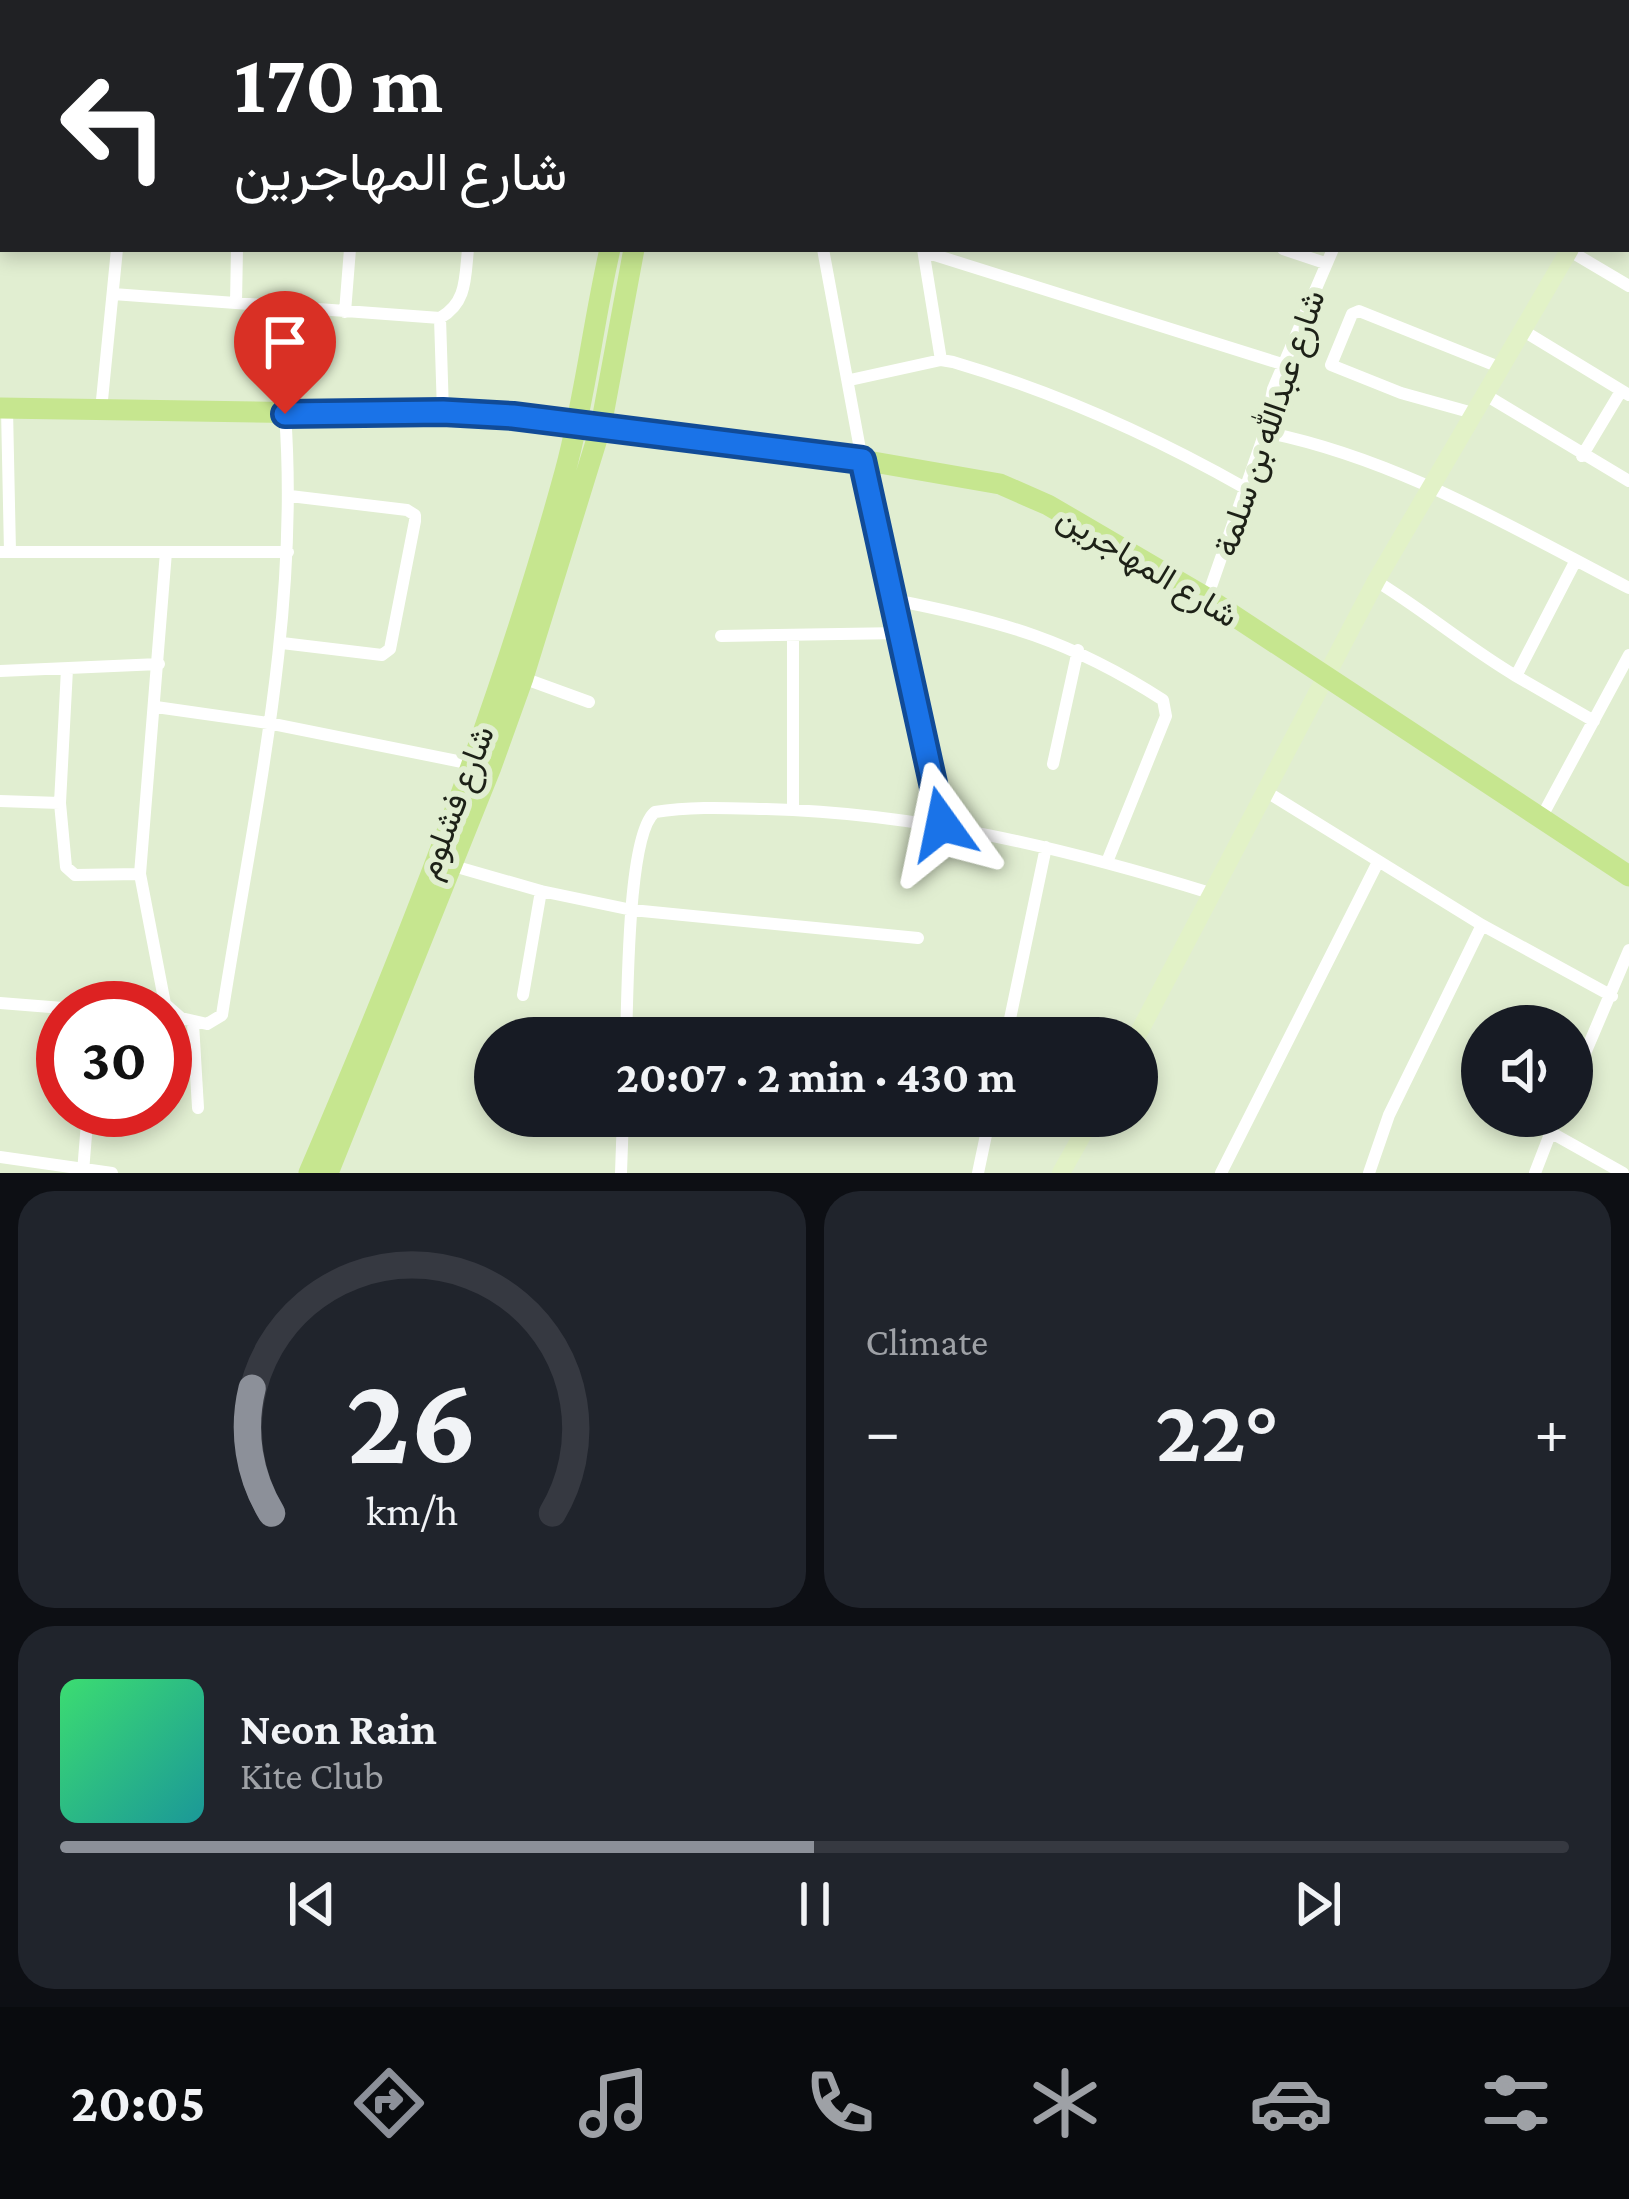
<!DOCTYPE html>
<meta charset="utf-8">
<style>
body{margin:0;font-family:"Crimson Pro",Vazirmatn,serif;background:#20242c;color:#f1f3f6;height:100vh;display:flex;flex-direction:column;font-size:45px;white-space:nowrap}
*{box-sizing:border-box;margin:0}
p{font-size:39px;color:#9ea1a6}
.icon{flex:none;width:66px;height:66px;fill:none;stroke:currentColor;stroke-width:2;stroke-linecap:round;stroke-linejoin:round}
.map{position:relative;height:1173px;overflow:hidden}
.drawer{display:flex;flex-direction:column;gap:18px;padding:18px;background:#0d0f14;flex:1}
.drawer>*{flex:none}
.banner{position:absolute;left:0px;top:0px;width:1629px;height:252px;box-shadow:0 6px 18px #0003;background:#202124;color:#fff;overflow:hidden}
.controls{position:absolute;left:1461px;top:1005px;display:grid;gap:24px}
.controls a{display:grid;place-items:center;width:132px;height:132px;border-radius:50%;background:#171b24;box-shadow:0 6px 18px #0003;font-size:60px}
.speed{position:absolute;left:36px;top:981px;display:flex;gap:24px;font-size:60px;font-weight:700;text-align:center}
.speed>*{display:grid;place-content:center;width:156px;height:156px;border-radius:50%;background:#171b24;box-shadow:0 6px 18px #0003;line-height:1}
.speed .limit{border:18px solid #d22;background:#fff;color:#111}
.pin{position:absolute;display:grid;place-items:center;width:102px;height:102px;color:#fff;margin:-123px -51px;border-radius:50% 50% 50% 0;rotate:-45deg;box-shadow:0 0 12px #0007}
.pin .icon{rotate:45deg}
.me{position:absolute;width:132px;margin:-66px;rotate:348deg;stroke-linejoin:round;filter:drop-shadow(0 0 9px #0008)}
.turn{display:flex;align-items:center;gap:42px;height:252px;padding:0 36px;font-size:54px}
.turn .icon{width:156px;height:156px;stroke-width:2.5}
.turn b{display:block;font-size:84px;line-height:102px}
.big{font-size:90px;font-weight:700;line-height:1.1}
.drawer .tile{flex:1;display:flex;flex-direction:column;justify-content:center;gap:18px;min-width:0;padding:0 42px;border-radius:36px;background:#20242c}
.drawer .dial{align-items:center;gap:0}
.dial svg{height:312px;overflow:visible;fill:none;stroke:#363941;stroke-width:7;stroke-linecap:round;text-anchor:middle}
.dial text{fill:#f1f3f6;stroke:none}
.song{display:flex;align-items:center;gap:36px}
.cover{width:144px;height:144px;border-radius:18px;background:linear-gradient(135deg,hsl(140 70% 55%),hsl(180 70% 35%))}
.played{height:12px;border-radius:6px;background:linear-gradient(90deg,#8c9099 50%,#363941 50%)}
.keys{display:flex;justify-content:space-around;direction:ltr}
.heat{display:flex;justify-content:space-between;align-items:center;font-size:66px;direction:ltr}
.drawer .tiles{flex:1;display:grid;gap:18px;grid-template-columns:1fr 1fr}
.tile:last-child{grid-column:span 2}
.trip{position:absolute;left:474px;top:1017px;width:684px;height:120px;border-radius:60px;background:#171b24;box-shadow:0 6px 18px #0003;font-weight:700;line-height:120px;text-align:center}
.tab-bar{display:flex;height:192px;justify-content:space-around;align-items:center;background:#090b0e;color:#9ea1a6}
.tab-bar .icon{width:84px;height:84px}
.tab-bar .on{color:#8c9099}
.tab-bar b{font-size:54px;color:#f1f3f6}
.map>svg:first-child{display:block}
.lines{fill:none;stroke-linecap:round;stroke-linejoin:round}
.street{stroke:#fff;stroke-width:12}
.secondary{stroke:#e2f2c7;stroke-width:18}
.primary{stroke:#c6e68f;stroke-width:21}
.route-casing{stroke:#114b97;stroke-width:30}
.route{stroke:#1a73e8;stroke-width:21}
.labels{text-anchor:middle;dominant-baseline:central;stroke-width:12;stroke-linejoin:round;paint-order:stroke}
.street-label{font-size:33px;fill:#1d2117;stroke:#e1eed1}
</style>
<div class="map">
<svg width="1629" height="1173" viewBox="0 0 1629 1173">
<rect width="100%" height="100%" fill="#e1eed1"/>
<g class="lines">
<path class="street" d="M108,0V3
M223,0V3
M524,0V3
M811,0V3
M1490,0L1491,3
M355,3L371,0
M0,50H3
M823,249L862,460L942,824
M923,249L941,360
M1283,249L1325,263
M1570,251L1629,286
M925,252L1282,364
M113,294L440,318C467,303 465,278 468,249
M236,303L237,249
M345,312L350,249
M440,318L443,412
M1522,330L1629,395
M850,380L941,360L953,362C1055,392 1153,436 1245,488
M1484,394L1629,481
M7,409L10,552
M101,410L117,249
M1473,413L1401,393L1331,365L1352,314L1359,311L1499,367
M1265,432C1396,458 1511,527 1629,588
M1582,456L1621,391
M0,552H288
M166,552L140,874L165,1004L181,1018L207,1024L222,1015C253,816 300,616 285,414
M1576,560L1516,676L1594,721
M1376,581C1425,611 1467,647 1516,676
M1207,598L1265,432L1273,389L1333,249
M894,600C1002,621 1070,640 1163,700L1166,716L1107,862
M721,636L902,633
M282,643L382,655L390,649L415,521V515L407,510L290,496
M67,669L60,803L66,867L75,875L140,874
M0,671L159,664
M523,678L589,702
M156,707L268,723L472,764
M1053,764L1078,650
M1267,792L1482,925L1612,996
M0,801L60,803
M793,810V636
M1540,820L1629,655
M450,865L541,891L632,910L918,938
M523,995L541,891
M0,1003L63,1008
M193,1023L198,1108
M626,1038C628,996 627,834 655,812C692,806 729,808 766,809C919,813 1064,848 1210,893
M1006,1038L1046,847
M1572,1084L1629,950
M491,1090H495
M1550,1132L1623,1173
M0,1157L112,1173
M83,1172L88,1110
M621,1173L623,1116
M978,1173L990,1116
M1221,1173L1378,862
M1369,1173L1389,1115L1482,925
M1535,1173L1557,1116"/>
<path class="secondary" d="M1626,157L1629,153
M1136,1038L1376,581L1570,249
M1061,1173L1093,1116"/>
<path class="primary" d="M668,3L669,0
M693,3L694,0
M0,408L513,416L862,460L1000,484L1048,505L1207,598L1629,876
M309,1173C406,947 500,709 565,472C585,399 593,323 610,249
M328,1173L491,767L523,678L601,426L634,249"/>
</g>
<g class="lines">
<g class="route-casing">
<path id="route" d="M285,414L443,412L513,416L862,460L942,824"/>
</g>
<use href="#route" class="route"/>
</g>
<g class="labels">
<g class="street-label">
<text transform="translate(1269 423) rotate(-71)">شارع عبدالله بن سلمة</text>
<text transform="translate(1148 566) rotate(31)">شارع المهاجرين</text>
<text transform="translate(455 802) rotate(-69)">شارع فشلوم</text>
</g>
</g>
</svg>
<div class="controls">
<a><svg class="icon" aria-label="sound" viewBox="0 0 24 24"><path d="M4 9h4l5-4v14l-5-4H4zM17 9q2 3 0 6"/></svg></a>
</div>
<div class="speed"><div class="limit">30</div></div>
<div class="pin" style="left:285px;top:414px;background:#d93025"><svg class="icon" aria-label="arrive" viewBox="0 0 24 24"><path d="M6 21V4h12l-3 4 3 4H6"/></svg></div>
<svg class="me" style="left:942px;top:824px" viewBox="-20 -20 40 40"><path d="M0-17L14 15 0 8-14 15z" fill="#1a73e8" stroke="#fff" stroke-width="4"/></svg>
<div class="trip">20:07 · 2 min · 430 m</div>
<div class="banner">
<div class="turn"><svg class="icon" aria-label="left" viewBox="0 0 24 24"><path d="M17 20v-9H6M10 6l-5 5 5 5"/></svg><div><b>170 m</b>شارع المهاجرين</div></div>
</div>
</div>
<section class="drawer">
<div class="tiles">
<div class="tile dial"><svg viewBox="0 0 100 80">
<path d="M14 69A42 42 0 1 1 86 69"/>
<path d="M14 69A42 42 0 0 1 9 37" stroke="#8c9099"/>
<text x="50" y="56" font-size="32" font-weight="700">26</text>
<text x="50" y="72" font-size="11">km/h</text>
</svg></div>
<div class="tile"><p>Climate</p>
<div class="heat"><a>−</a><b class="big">22°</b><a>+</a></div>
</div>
<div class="tile">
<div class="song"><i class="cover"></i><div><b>Neon Rain</b><p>Kite Club</p></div></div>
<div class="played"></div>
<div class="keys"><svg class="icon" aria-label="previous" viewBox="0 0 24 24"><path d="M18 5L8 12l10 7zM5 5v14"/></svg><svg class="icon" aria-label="pause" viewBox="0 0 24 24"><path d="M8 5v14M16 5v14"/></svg><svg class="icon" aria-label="next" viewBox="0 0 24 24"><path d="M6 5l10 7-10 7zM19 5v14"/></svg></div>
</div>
</div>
</section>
<nav class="tab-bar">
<b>20:05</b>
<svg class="icon on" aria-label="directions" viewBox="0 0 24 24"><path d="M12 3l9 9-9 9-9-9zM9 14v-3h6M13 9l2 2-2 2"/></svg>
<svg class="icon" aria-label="music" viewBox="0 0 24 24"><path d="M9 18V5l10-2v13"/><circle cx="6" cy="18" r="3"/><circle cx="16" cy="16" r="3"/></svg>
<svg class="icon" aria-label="phone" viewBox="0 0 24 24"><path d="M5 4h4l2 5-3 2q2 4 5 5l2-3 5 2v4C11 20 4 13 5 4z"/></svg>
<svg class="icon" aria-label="climate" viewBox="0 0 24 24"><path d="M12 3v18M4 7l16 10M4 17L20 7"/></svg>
<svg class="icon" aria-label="car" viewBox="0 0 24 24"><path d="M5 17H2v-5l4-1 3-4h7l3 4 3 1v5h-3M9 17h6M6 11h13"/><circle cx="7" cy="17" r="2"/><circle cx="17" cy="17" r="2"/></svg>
<svg class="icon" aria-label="filters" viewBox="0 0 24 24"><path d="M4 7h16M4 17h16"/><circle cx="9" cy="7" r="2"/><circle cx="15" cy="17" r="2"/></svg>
</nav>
